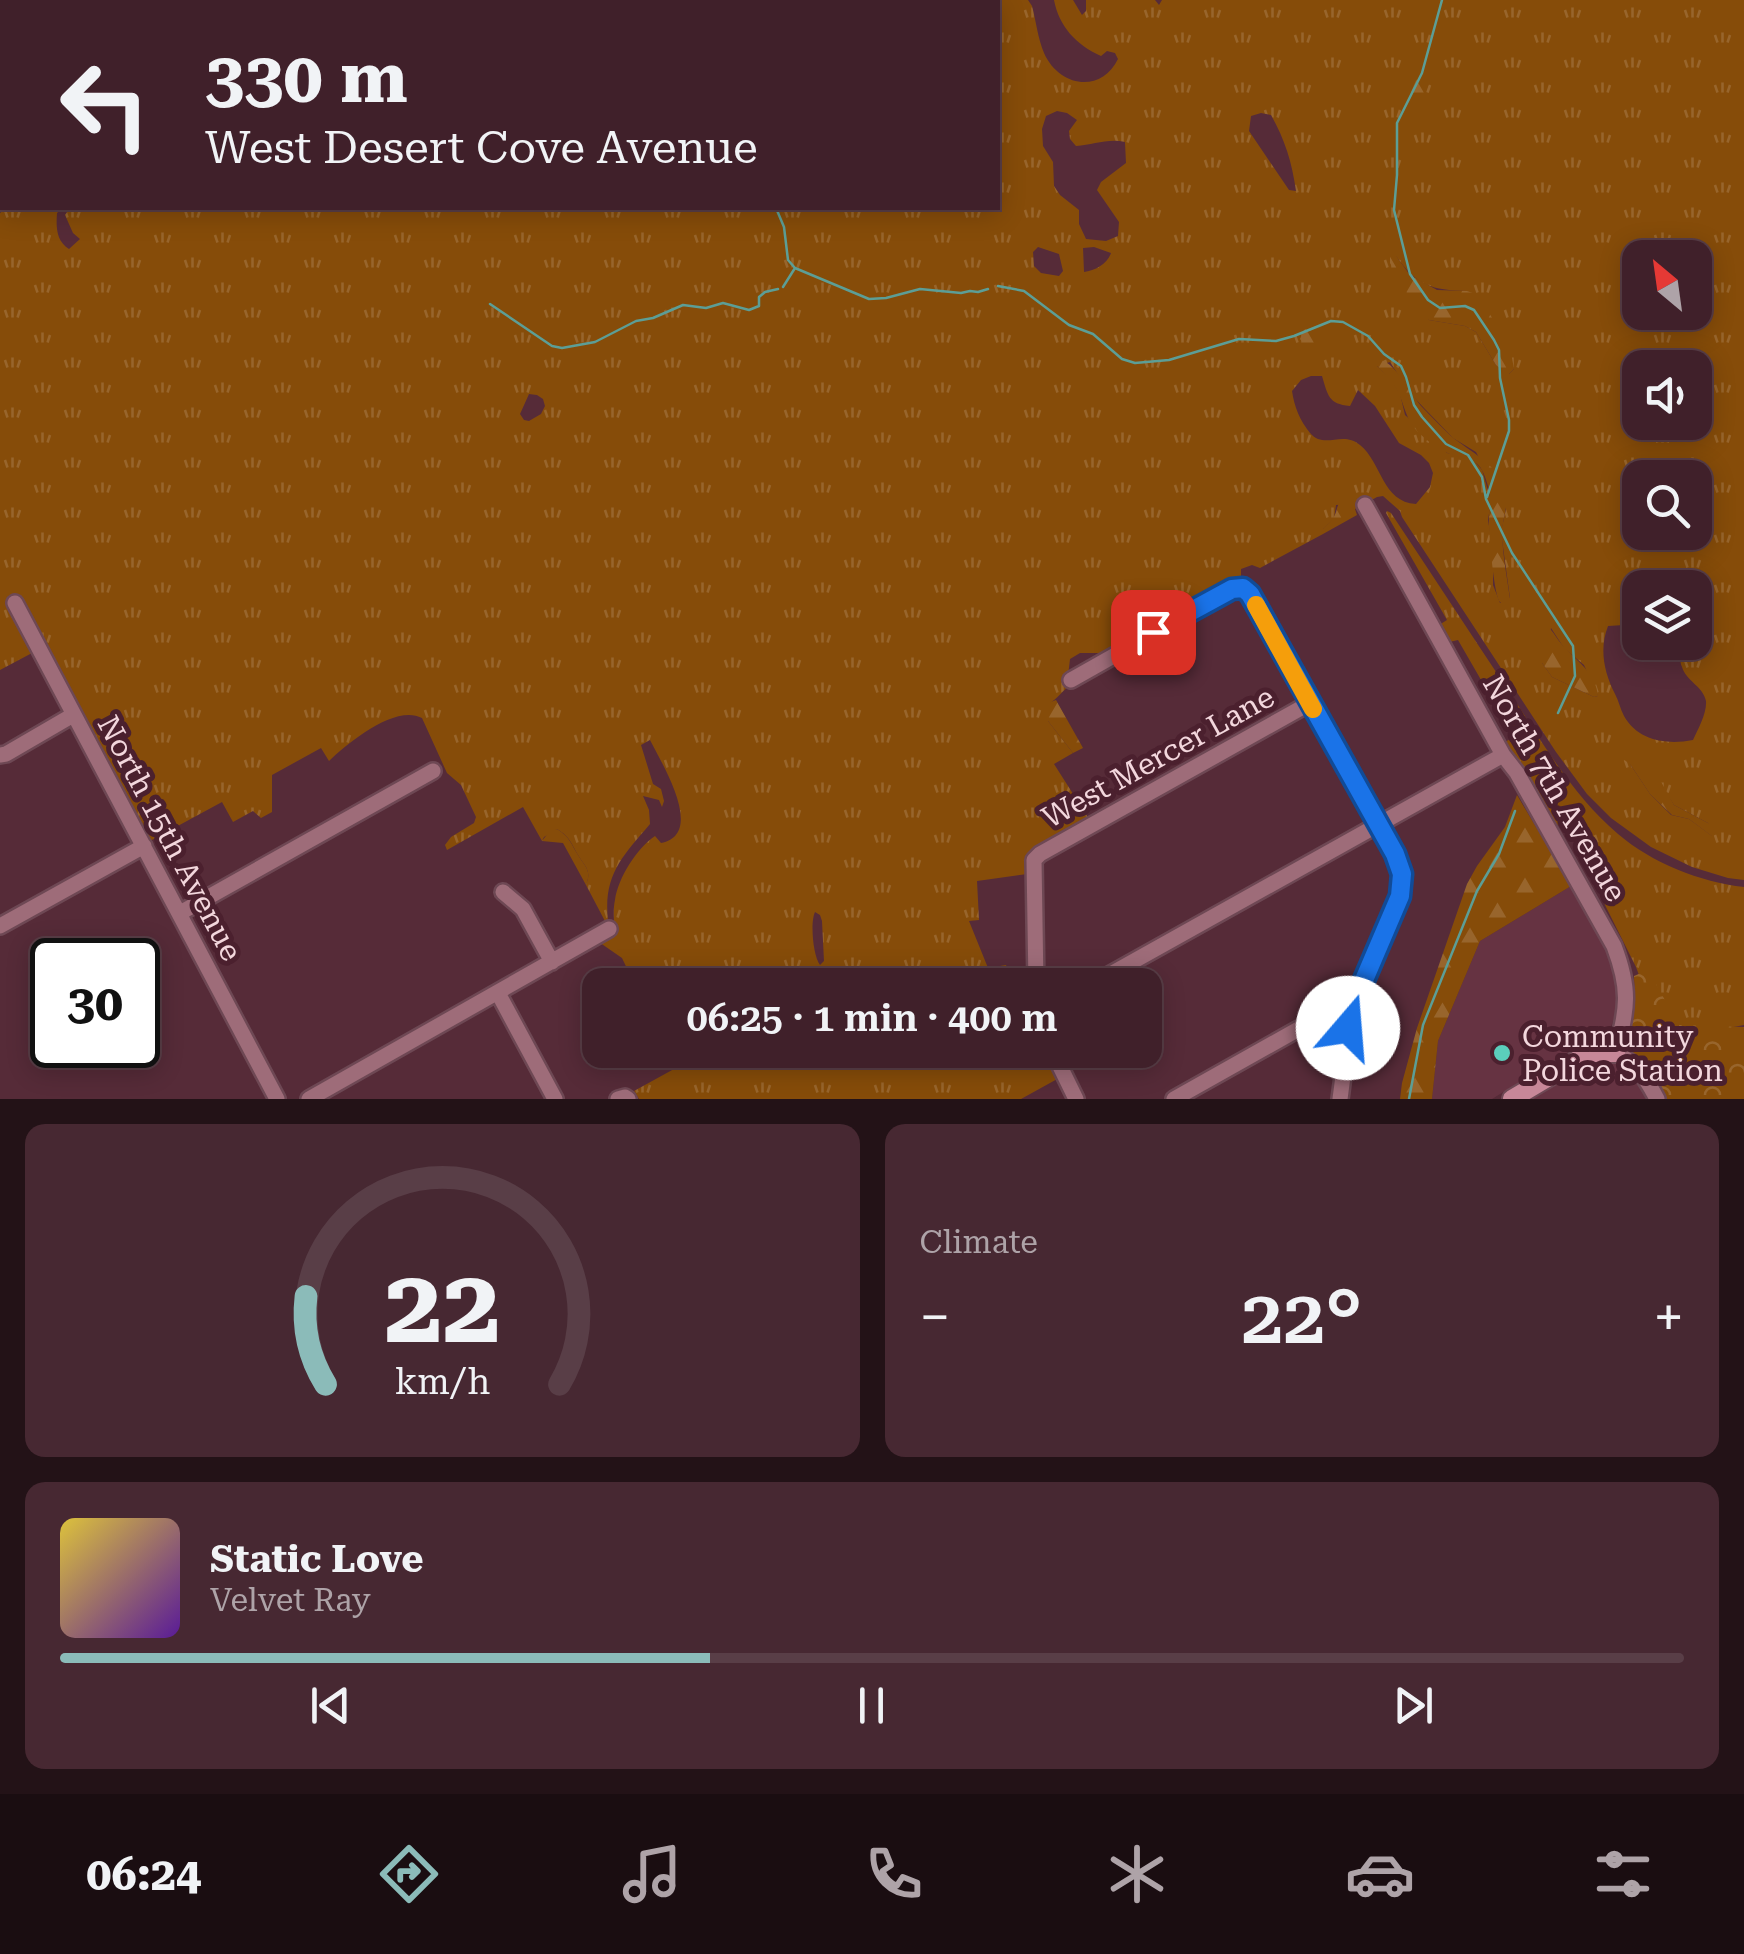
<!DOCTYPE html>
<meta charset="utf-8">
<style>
body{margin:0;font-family:"Roboto Serif",serif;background:#472832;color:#f1f3f6;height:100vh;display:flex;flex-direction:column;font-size:38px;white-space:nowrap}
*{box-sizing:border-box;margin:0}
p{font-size:32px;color:#aea3a8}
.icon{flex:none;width:55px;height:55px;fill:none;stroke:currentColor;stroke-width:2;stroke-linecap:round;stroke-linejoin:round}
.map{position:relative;height:1099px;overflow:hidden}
.sheet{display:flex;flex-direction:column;gap:25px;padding:25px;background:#231217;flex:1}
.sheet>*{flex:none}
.guide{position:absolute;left:0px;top:0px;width:1000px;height:210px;box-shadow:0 5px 25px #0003,0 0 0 2px #593e47;background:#40202a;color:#f1f3f6;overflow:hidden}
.needle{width:65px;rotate:331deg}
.buttons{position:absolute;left:1622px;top:240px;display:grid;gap:20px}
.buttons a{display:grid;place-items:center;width:90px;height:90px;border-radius:20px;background:#40202a;box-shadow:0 5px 25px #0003,0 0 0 2px #593e47;font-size:50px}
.speed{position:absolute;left:30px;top:938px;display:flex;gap:20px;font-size:50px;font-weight:700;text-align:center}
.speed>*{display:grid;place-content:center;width:130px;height:130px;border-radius:50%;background:#40202a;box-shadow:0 5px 25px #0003,0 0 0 2px #593e47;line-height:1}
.speed .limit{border:5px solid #111;border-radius:15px;background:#fff;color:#111}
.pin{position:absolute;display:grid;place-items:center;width:85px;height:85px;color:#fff;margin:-42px;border-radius:20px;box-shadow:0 5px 15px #0006}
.me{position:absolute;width:110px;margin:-55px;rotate:18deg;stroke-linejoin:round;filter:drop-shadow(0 0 8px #0008)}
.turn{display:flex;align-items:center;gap:35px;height:210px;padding:0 40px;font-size:45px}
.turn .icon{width:130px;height:130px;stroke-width:2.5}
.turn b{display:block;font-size:70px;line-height:85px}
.big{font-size:75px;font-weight:600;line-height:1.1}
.sheet .card{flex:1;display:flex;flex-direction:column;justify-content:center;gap:15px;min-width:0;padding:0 35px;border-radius:20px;background:#472832}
.sheet .dial{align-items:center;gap:0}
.dial svg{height:260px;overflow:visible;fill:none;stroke:#593e47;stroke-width:7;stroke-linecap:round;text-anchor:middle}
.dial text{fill:#f1f3f6;stroke:none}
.song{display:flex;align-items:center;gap:30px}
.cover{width:120px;height:120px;border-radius:15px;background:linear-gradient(135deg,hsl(50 70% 55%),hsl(270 70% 35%))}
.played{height:10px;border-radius:5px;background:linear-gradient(90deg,#8bbbb9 40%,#593e47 40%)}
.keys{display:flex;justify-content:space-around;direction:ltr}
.heat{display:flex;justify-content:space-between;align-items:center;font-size:55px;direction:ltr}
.sheet .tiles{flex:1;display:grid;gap:25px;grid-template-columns:1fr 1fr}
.card:last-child{grid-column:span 2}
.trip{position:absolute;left:582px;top:968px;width:580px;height:100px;border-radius:20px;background:#40202a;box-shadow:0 5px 25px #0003,0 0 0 2px #593e47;font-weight:600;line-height:100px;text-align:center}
.tabs{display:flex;height:160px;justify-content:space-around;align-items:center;background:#1a0d11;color:#aea3a8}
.tabs .icon{width:70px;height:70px}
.tabs .current{color:#8bbbb9}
.tabs b{font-size:45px;color:#f1f3f6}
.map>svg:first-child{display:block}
.built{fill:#663342}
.grass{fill:url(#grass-tufts);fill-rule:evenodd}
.forest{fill:url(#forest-firs)}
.park{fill:url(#park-crowns)}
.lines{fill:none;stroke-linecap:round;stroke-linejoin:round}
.stream{stroke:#5c9e96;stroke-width:2.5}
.minor-casing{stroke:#6e4854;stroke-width:20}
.major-casing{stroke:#6e4854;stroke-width:22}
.minor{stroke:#9e6c79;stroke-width:15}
.major{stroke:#c78798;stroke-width:18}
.route-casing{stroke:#114b97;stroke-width:25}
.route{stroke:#1a73e8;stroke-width:18}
.slow{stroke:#f59e0b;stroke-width:18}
.poi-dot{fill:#5bcebc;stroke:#4b202e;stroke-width:4}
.labels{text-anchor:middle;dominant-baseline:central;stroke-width:10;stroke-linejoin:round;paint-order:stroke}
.street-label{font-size:30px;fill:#f3d7dd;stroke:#4b202e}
.poi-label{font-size:30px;fill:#f3d7dd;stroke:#4b202e;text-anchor:start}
</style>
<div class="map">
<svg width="1744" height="1099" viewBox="0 0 1744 1099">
<defs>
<pattern id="grass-tufts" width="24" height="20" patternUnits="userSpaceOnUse" patternTransform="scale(2.5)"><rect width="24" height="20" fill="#864c09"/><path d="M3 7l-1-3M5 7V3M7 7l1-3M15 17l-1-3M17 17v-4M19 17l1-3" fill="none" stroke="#98652c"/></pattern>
<pattern id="forest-firs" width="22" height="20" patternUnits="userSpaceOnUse" patternTransform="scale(2.5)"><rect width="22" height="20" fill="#864c09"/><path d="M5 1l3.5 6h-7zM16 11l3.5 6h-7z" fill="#98652c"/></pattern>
<pattern id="park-crowns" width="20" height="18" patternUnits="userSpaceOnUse" patternTransform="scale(2.5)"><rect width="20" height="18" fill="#864c09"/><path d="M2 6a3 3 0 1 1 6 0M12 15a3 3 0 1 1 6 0" fill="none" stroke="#98652c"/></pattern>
</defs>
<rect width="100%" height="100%" fill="#562b38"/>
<path class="built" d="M1571,886L1609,956L1616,977L1617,997L1614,1018L1608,1035L1601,1041L1585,1043L1573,1049L1492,1099H1432L1438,1041L1480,941Z
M1604,1062L1614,1063L1625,1070L1636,1080L1647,1099H1528L1584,1065Z"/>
<path class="grass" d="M0,0H118L116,2H2V189L0,188Z
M178,0H1028L1032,6C1036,21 1038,39 1044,53C1059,87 1101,94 1118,59L1115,53L1107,51L1101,56C1076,45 1059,26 1054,0H1073L1082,15L1086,11V0H1155L1159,5L1162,0H1744V880L1728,878L1692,867L1651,847L1611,818L1587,794L1556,752L1402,517L1400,511L1383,496L1377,497L1366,503L1336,505L1334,519L1323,529V534L1260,568L1252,565L1241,569V578L1108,653H1080L1070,659L1068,676L1073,683C1062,690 1057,700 1048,704V721L1073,753L1054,764L1089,819L1027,863V874L977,881L979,920L969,921L988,968L1006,965L1009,975L1029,967L1031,985H635L622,958L596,940L614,926C614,918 613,909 615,900C618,878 637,848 655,836L661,843C706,834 662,764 650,740L641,745L653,784L661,789L664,801L662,807L659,800L643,796L649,810L650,824C622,857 603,875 608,921L606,923L586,885C592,870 585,867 578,855C571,843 570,837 557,829L544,837L542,841L523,807L447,850L445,845L451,837L474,823L476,817L461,785L447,773L422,718C395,704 348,743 329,761L321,748L272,775V812L261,818L253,811L233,822L222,802L150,841L17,597L6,604L32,653L0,670V213L6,208H63L57,213C56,227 56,241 69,249L80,239L73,233L65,215L70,208H998V2H179ZM1057,111L1067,113L1077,120L1069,131L1070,139L1076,146C1093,145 1108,138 1125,142L1126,163L1101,182L1097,190L1119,222L1118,236L1106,241L1086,239L1079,224V210L1060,195L1054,186L1053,162L1043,146L1042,129L1046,116ZM1261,113L1271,115C1285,140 1292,162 1296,191L1289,190L1249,131L1251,116ZM1038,247L1059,254L1063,271L1059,276L1041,273L1034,266L1033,252ZM1094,247L1111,253C1108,263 1095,271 1084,272L1083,248ZM1396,256C1417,286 1432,290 1467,291L1514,369L1509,374L1496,365L1476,332L1465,326L1429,320ZM1640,258H1695V312H1640ZM1390,362L1410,393L1424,408L1453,438L1476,452L1506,509L1501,532L1510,598L1500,603L1493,585V550L1488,520L1491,501L1482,470L1472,458L1447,453L1405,415L1400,394L1392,381L1377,366ZM1640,368H1695V422H1640ZM1311,376H1322C1328,395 1328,404 1350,406L1358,390L1375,406L1399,443L1421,455L1429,463L1433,473L1430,487L1416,504C1382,502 1382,463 1360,445C1342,430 1325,450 1310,433C1300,421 1294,406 1292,391L1301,380ZM529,394L537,395L543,399L545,406L541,414L529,421L524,420L520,414ZM1640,478H1695V532H1640ZM1640,588H1695V642L1681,643C1680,651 1679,660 1682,667C1686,681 1703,686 1706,701C1707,713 1698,729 1693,740C1667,745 1638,741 1624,716C1620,709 1619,701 1615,694C1604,672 1599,649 1608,626L1640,624ZM1551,628L1564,648L1584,665L1598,696L1594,697L1552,677L1542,663ZM1630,764L1665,791L1674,805L1708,823L1712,836L1689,819L1671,815L1650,794ZM815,912L820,915L822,921L824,961L820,965C813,956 810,922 815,912Z
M1387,511L1391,513C1431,573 1470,633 1510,693C1542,742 1573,796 1618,834C1652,863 1700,882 1744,887V1025L1701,1033L1744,1099L1654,1015L1636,967L1605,905L1596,872L1570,832L1550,820L1505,742L1514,737L1458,640L1445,643L1436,627L1447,620L1386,513Z
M668,1050H850L851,1058L857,1056L860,1050H1045L1059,1078L1021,1099H639L634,1091L674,1069Z"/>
<path class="forest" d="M1433,68L1432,77L1407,133L1401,139L1397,136L1398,122L1418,76Z
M1390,255L1396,256L1410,275L1437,290L1467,291L1478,295L1510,347L1514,369L1508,375L1496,365L1476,332L1465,326L1429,320L1414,306L1390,263Z
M1326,319H1334L1341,325L1333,332L1309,346L1305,345L1300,339L1304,330Z
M1377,359C1395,360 1410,394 1423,408C1432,417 1441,427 1451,436C1470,452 1497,463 1505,490C1510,505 1501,521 1502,536C1503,557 1507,578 1510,599L1507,605C1505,604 1502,604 1500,602C1494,597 1488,527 1489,517C1489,506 1491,498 1488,486C1480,458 1474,461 1450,454C1439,450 1426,440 1418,432C1405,419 1405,405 1397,390C1392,381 1384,374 1377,366Z
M1353,498L1366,503L1355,509L1357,515L1323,534L1322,530C1325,526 1329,524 1332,520C1341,507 1332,502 1353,498Z
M1532,619C1551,621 1554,638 1567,650C1581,664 1596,675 1598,696L1594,697L1552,677L1542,663L1527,623Z
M1056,700L1083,748L1073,753L1048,721L1045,709L1048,703Z
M1616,739L1622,740L1650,762L1674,805L1708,823L1715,832L1713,837L1689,819L1672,815L1650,794L1630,764L1609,749V743Z
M1517,795L1571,886L1480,941L1438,1041L1432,1099H1400L1402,1083L1417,1028L1467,884L1477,866L1505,827Z
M557,829C570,837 571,844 578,855C585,867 592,870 586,885L563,843L542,841L549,832Z"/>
<path class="park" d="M1648,970L1679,1025L1744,1027V1099H1665L1645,1064L1628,1048L1627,1043L1635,1005L1634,976Z"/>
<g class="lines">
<path class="stream" d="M646,0L650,2
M1442,0L1422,73L1397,123V175L1394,210L1410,274L1428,300L1440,308L1465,306L1474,310L1494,340L1499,350L1500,378L1509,420V431L1487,497
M776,208L784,227L788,260L795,268L869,299L886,298L920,289L961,293L970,291L978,292L988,289
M998,286L1024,291L1069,325L1093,334L1122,359L1135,363L1169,360L1239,339L1276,341L1294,336L1331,321L1343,322L1368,336L1384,354L1401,366L1406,377L1414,405L1422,417L1446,444L1468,455L1482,477L1486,499L1512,553L1573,646L1575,676L1558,713
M783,287L795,268
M490,304L552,346L562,348L595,342L636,321L653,318L683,305L706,308L723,303L749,310L759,306V297L765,292L778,289
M1409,1099L1423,1025L1477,891L1499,854L1515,811"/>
<g class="minor-casing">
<path id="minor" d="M1365,505L1503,755L1517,773L1614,946C1631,991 1627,1007 1616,1053C1637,1064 1646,1078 1657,1099
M15,603L277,1099
M1071,680L1232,589L1243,588L1250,594L1395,854L1400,863L1402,886L1383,940L1352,1008L1340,1099
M0,755L6,754L73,715
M503,892L523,909L552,962
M180,913L433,771
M0,926L144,846
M1036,985L1034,860L1040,854L1310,703
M1091,985L1503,755
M498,993L555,1099
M1052,1050L1076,1099
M309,1099L609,929
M618,1099L625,1097L628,1099
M1174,1099L1327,1013L1339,1008H1352"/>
</g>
<g class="major-casing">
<path id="major" d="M1512,1099L1589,1053H1616"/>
</g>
<use href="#minor" class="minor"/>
<use href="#major" class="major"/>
</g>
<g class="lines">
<g class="route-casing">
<path id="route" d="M1153,632L1232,589L1243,588L1250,594L1395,854L1402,874L1400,896L1352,1008L1348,1028"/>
</g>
<use href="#route" class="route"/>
<path class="slow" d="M1256,605L1313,709"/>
</g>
<circle class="poi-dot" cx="1502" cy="1053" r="10"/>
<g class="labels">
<g class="street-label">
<text transform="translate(1158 757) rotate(-29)">West Mercer Lane</text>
<text transform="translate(1555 788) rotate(60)">North 7th Avenue</text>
<text transform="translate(170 838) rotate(62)">North 15th Avenue</text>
</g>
<g class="poi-label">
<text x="1522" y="1036">Community<tspan x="1522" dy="34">Police Station</tspan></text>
</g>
</g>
</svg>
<div class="buttons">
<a><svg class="needle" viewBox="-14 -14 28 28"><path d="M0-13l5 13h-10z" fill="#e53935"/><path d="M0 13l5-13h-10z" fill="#aea3a8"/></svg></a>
<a><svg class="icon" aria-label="sound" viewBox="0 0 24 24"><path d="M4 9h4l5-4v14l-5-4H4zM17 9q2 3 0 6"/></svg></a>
<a><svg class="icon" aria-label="search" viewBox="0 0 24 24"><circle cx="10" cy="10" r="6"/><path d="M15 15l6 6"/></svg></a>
<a><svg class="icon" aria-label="layers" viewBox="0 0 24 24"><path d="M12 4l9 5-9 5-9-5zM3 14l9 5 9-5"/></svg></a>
</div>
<div class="speed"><div class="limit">30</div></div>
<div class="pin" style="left:1153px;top:632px;background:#d93025"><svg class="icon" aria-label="arrive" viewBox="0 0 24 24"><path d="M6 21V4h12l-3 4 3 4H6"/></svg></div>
<svg class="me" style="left:1348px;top:1028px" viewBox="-20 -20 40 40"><circle r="19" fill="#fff"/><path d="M0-13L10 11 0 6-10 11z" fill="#1a73e8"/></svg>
<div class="trip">06:25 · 1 min · 400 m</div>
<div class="guide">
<div class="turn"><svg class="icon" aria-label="left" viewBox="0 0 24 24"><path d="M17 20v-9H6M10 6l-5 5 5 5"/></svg><div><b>330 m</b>West Desert Cove Avenue</div></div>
</div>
</div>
<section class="sheet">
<div class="tiles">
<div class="card dial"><svg viewBox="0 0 100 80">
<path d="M14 69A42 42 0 1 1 86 69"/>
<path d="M14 69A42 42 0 0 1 8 42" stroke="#8bbbb9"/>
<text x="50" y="56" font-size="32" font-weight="700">22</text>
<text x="50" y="72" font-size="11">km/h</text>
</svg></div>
<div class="card"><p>Climate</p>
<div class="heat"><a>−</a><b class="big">22°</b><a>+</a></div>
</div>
<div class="card">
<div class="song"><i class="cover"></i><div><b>Static Love</b><p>Velvet Ray</p></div></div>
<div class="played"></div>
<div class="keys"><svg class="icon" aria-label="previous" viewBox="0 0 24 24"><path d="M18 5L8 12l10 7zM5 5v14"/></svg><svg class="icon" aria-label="pause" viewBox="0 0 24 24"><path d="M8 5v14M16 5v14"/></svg><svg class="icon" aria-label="next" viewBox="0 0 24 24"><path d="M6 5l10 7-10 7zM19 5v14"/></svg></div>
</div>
</div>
</section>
<nav class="tabs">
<b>06:24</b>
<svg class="icon current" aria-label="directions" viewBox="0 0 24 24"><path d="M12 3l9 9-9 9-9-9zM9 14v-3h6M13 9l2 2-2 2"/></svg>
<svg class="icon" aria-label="music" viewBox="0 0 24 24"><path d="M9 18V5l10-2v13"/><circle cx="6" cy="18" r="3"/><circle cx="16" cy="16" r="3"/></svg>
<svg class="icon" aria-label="phone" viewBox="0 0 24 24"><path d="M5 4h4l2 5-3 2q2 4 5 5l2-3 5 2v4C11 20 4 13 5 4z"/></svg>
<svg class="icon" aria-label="climate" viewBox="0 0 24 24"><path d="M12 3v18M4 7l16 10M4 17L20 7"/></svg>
<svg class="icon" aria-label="car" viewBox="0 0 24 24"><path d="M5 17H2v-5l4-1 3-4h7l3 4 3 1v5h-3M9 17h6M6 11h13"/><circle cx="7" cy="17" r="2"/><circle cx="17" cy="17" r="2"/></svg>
<svg class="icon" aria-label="filters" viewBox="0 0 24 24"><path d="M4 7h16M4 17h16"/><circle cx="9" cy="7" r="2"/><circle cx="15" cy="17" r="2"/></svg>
</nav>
